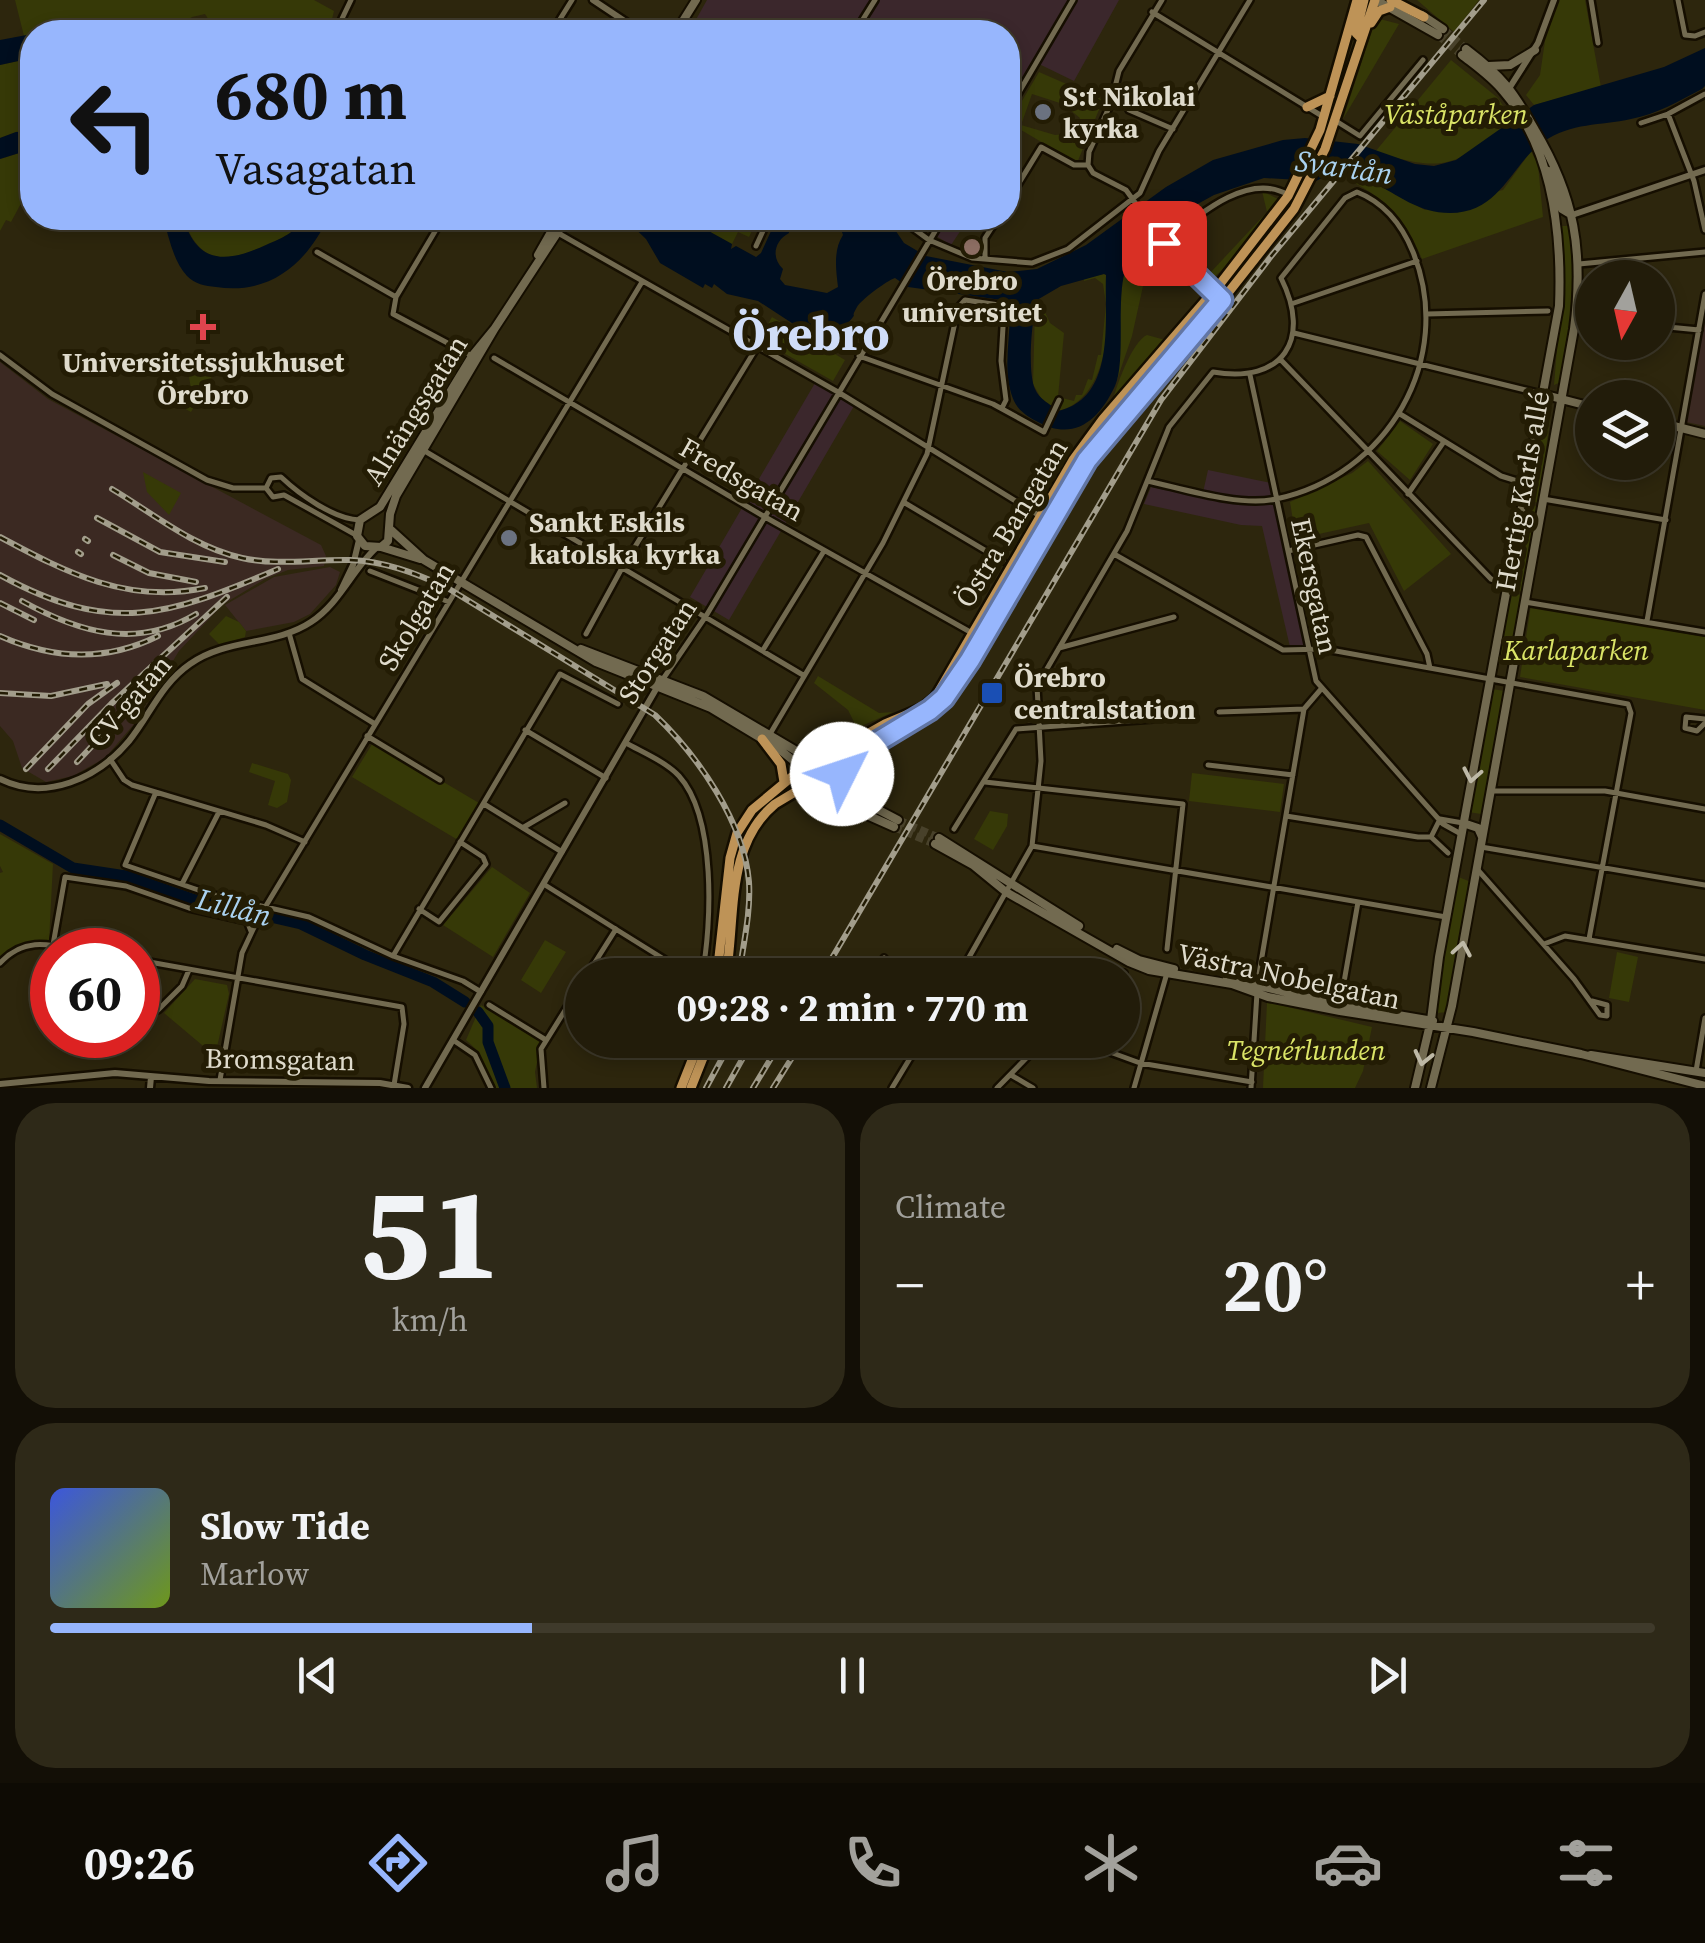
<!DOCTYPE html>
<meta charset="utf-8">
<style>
body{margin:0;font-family:"Source Serif 4",serif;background:#2e2918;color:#f1f3f6;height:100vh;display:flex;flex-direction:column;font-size:38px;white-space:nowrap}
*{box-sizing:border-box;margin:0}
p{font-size:32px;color:#a2a19c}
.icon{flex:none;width:55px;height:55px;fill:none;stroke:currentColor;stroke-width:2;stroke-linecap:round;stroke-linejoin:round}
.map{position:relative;height:1088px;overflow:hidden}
.sheet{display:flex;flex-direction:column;gap:15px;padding:15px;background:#130f06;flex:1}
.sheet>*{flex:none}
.hud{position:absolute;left:20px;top:20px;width:1000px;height:210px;border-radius:40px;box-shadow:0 5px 15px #0003,0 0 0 2px #3f3a2b;background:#97b6fd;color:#111;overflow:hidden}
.needle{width:65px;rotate:188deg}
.buttons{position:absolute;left:1575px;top:260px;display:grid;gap:20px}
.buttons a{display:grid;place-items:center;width:100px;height:100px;border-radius:50%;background:#221c0a;box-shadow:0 5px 15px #0003,0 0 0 2px #3f3a2b;font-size:50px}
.speed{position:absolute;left:30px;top:928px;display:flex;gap:20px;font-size:50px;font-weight:700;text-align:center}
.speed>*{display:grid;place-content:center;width:130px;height:130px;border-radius:50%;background:#221c0a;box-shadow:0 5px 15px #0003,0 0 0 2px #3f3a2b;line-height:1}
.speed .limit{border:15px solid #d22;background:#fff;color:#111}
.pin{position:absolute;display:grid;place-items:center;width:85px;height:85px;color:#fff;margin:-42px;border-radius:20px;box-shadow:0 5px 15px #0006}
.me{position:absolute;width:110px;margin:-55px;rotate:49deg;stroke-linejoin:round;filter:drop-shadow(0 0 8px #0008)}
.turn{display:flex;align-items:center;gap:35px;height:210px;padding:0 30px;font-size:45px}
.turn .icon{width:130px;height:130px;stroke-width:2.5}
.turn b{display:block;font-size:70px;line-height:85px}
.big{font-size:75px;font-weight:700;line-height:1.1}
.sheet .tile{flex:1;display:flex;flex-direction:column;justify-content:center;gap:15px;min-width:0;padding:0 35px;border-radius:40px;background:#2e2918}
.sheet .dial{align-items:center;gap:0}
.dial b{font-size:130px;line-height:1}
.song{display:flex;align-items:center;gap:30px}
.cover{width:120px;height:120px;border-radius:15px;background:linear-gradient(135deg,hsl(230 70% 55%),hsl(80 70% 35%))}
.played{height:10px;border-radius:5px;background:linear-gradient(90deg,#97b6fd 30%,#3f3a2b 30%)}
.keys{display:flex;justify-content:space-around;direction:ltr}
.heat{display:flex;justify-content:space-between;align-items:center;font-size:55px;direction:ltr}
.sheet .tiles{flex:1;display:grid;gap:15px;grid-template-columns:1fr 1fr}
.tile:last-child{grid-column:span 2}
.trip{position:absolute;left:565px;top:958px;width:575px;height:100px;border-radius:50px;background:#221c0a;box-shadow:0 5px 15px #0003,0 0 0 2px #3f3a2b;font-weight:700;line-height:100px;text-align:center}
.dock{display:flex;height:160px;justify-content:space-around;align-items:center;background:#0e0b04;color:#a2a19c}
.dock .icon{width:70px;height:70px}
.dock .current{color:#97b6fd}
.dock b{font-size:45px;color:#f1f3f6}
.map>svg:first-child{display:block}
.commercial{fill:#3b272c}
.industrial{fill:#3b2922}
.green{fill:#363907;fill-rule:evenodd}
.water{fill:#000e1f;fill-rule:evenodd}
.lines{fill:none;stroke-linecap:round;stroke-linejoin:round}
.river{stroke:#000e1f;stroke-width:11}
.secondary-tunnel{stroke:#48412a;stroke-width:8;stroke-dasharray:8 4;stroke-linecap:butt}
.minor-casing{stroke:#150e00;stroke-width:10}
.tertiary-casing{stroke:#150e00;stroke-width:11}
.secondary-casing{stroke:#150e00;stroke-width:12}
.primary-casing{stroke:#150e00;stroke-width:14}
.minor{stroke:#726a50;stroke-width:5}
.tertiary{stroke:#726a50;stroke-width:6}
.secondary{stroke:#726a50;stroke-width:8}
.primary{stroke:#be9357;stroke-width:9}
.rail-casing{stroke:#a29d8b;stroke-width:6}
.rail{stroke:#231c04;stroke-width:2.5;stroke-dasharray:8;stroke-linecap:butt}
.oneway{stroke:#beb9a7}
.route-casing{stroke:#6276a4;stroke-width:25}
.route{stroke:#97b6fd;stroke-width:18}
.worship-dot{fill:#6b7280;stroke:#231c04;stroke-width:4}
.education-dot{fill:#8d6e63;stroke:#231c04;stroke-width:4}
.health-dot{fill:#e0444e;stroke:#231c04;stroke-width:4}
.transit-dot{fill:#1a4fb4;stroke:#231c04;stroke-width:4}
.labels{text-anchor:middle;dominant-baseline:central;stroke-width:10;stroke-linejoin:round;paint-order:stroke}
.poi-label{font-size:28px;font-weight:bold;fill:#dfdbcc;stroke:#231c04;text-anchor:start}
.park-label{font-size:28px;font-style:italic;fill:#dae467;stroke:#231c04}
.street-label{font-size:28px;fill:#dfdbcc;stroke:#231c04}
.water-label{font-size:30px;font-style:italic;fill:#aad2f0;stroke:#231c04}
.town-label{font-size:48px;font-weight:bold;fill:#d0ddf8;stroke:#231c04}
</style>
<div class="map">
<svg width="1705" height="1088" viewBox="0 0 1705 1088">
<rect width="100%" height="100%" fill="#2d260d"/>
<path class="commercial" d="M707,0H1119L1074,81L1039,64L1008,120V32H689Z
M906,218H969L951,245Z
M815,383L854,406L729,620L690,597Z
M1208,470L1271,483L1285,554L1308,549L1327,643L1290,647L1262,526L1241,525L1144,504L1151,487L1202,497Z"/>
<path class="industrial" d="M1705,302V426L1686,422Z
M0,362L48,399L321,545L326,556L324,566L288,570L265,579L222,605L179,651L135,723L105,758L73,776L46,782L22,768L13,741L0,726Z
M330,567L340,572L336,585L310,614L294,622L246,631L225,605L274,577Z"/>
<path class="green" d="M15,0H314L334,11L329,32H217L205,14L192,17L177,28L176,32L51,30L24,36Z
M1417,0H1479L1454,32Z
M1558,0H1585L1601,87L1534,105L1526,95L1540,75L1545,41Z
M1376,18L1399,24L1343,119Z
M32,58V131L16,132L0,138V65Z
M1451,60L1498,98L1513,121C1454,167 1446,173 1375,152Z
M1039,72L1103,100L1077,163L1009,123ZM1032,94L1063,104L1080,118L1075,133L1055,135L1021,125Z
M32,149L29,172L32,183L11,222L6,220L0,231V159Z
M1531,151L1538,165L1543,217L1422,259C1405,219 1391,203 1353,182L1356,177L1369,180L1425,210L1503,190Z
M1262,191L1280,200L1221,271L1215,276L1203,275L1198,269L1203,274L1206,270L1210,273L1267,212Z
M183,218H305C293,234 284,237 266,245C225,264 200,265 183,218Z
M685,218H758L749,237L738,232L732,244Z
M1559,226H1570C1576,280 1570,328 1561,382L1554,385L1562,288Z
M1151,250L1132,336L1116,383L1122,280L1129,265Z
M1104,274L1107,275C1106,288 1108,301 1108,314C1108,350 1098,402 1058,411L1041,398L1033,384L1035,308L1044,310L1050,323L1064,333L1058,397L1074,401L1076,395H1082L1088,379L1092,380L1098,355H1101L1106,304L1103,284L1095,278L1084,281V278Z
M772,317L845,360L833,381L759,339Z
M1147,335L1169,341L1112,405C1114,391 1132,341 1147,335Z
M214,364L218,366L191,412L163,397L191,389L188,370L202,372Z
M1543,409H1549L1550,418L1539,503L1526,500Z
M1400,421L1433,444L1410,480L1377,451Z
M1368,461L1451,554L1404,591L1369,523L1296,539L1290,502L1352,473Z
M143,472L181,493L169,515L147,492Z
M1526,503L1538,507L1523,592L1510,589Z
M1510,593L1522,595L1509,665L1497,663Z
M1531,605L1705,637V710L1520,677Z
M226,616L239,622L246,631L245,637L220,645L209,634Z
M818,676L879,713L893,712L857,728L848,710L814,683Z
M1492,689L1505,691L1481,814L1468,812Z
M374,741L479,803L458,840L352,777Z
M252,763L288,774L291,780L287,802L277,808L268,805L275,781L249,772Z
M1192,773L1284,784L1280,812L1189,801Z
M990,811L1008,814L1007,826L993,850L974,839Z
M0,834L53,864L49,941L23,946L0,958V873L3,872L0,866Z
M492,867L530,893L493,957L443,925Z
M1456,876L1471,882L1447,1012L1437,1013L1440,971Z
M545,940L566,952L541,993L521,980Z
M1617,952L1638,957L1629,1002L1609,998Z
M195,979L227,985L229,994L215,1056L164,1013Z
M1267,1002L1372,1027L1363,1071L1355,1088H1263Z
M481,1005L541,1042L535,1072L537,1088H494L479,1052L466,1040Z"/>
<path class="water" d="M32,34V58L0,65V40Z
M1705,48V86L1702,89C1679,101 1657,114 1631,119C1600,126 1572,122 1543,142C1511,164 1501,213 1450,213C1418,213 1399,195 1372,182C1361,177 1348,175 1336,171L1316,181L1264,178L1214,195L1183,212L1125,271C1116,302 1126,361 1115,386C1098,422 1073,442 1036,421C1027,416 1018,410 1014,401C1000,369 1013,332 1009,301L908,287L895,278C886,281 861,300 857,307C849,321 859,310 849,322C842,331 834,336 827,346L758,301L727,294L714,284L712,288L705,284L703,288L660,263L646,239L624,218H685L732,244L731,249L736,246L756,257L761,253L777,218H800L799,221L788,224L789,233C774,241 771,258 783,269L780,279L785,285L827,293L838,287C836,270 833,250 843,235L840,226L830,223L827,218H887L904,243L926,256L1008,272L1037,269L1086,245L1166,187L1213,160L1283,140L1305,138L1358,144L1415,164L1434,166L1456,160L1534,105L1664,67ZM1104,274L1106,275C1104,318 1117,398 1058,411C1050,404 1039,399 1035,389C1027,371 1032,319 1037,300L1061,286Z
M32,131V149L0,159V138L16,132Z
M163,218H183C198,265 226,263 266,245C284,237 293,234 305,218H328C306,264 270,295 216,287C205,286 195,284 187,276C173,261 169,237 163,218Z"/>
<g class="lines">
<path class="river" d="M0,825L73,868L126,876L192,899L301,924L365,955L433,982L465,1002
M478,1012L488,1026V1042L505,1088"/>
<path class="secondary-tunnel" d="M1443,29L1466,49
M1438,35L1462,55
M898,820L939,838
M894,827L935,844"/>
<g class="minor-casing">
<path id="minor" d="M1591,0L1598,43
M1678,0L1685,35L1695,36L1705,32
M1152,12L1322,116
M348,32L338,27L351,0
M552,32L572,0
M855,32L875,0
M1129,110L1173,129
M1008,111L1073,0
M1668,114L1694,181L1705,230
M1336,121L1360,136L1423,60
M1641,123L1668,114L1705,94
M1088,165L1089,152L1111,103L1119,71L1162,0
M1008,201L1041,147L1074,165H1088L1093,173L1126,190L1170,251L1213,293
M443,218L396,297L393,314L472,356
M536,218L553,229
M899,218L929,240L972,258L1032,263L1068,249L1140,193L1159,151L1250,0
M558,233L838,392L1040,516
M1164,243C1194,219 1247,170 1288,195
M756,246L769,218
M317,252L396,297
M985,259V238L998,218
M1579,264L1705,252
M1294,303L1417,261
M1427,314L1548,311
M1576,319H1592
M1658,326L1699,330
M1294,333L1542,394
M0,355L52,394L207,480L233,488H266
M859,356L993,404L1044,432L1059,400
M494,358L765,517L972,633
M1280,359L1491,579L1501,582L1508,580
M1250,375L1316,681L1443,824L1461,834
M1400,414L1501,476L1517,481L1527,477
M423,450L803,675
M266,488L271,478L281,477C299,494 333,519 360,520
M266,488L273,497L284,495
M1408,494L1443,443
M284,495L356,535
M1543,499L1666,520
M905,503L1003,561
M1288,551L1358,535L1366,537L1427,654L1430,668
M1114,554L1283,650L1325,649L1628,704L1631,713L1589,939
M370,571L449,602
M1525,602L1705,632
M1647,621L1705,294
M289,633L302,679L375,724
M586,634L622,568L757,347
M1059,648L1174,617
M763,650L824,551
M663,679L706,616L943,218
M1219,712L1304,709
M1705,719L1686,717L1685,728L1697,731L1705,723
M525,730L606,778
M770,734L883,543L927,454L958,308L965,300L999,305L1004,310L1001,361L1006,400L1002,408
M367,736L440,780
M626,743C642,752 666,762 679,776C716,817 712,924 702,975
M110,759L124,780L132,785L266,825L305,842
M1208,765L1293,775
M985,782L1183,804L1167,949
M1490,791H1605L1705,809
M156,792L125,865L210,894L309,917L393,956L463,981L481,992
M484,804L562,852
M1286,816L1418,837H1431L1448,853
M1440,819L1463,823
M524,827L565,803
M954,829L1016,729L1153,719L1164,713L1173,714
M1431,837L1440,819
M1032,846L1446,917
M1481,847L1705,885
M1477,869L1574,979L1600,1015L1607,1016V1005L1592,1001
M182,884L219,812
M545,885L683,971L699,975
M419,909L439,922L486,864L483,857L460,842
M1544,944L1565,936L1705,959
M53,945L65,877L126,886L189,908L247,921L251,931
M393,956L560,674L618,704
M884,958L893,970L905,975
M138,960L402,1007L404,1024L394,1085
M0,963C24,937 49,944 79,950
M1259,974L1304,709L1322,688
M587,975L616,929
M959,975L1032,846L1041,761L1037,686L1127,531L1169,427L1213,372C1283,384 1312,340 1281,278L1345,198L1357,192C1385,203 1402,225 1413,252C1456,359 1387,476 1276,499C1240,507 1184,489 1148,481
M1122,975L1124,973
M1344,982L1358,902
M489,1005L546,1040
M158,1010L182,986L189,970
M453,1040L475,1055L491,1088
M1077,1040L1140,1063L1252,1082
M1696,1071L1705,1018
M1011,1075L1033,1088
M220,1080L242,953L258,919L642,282
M544,1088L541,1049L582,983
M892,1088L921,1040
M997,1088L1044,1040
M1134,1088L1167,973
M1251,1088L1257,993"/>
</g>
<g class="tertiary-casing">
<path id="tertiary" d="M593,0L641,32
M1510,87L1538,43L1554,0
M1572,215L1705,170
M341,590L353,565L359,540
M0,779C46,802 98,778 129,741C150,715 161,684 190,664C226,638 275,646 311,622C340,603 352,570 376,548
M0,1084L115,1073L209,1081L380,1083L408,1088
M150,1088L151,1077
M425,1088L659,684"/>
</g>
<g class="secondary-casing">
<path id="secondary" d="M1376,0L1438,35
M1422,15L1443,29
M676,32L696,0
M1489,66L1510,65L1535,50
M1548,171L1562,209L1572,215
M538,255L559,218
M495,328L472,356L380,507L360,520L357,536L365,546L381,547L388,541L390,514L396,496L495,328L567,218
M1542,394L1592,407
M1658,422L1705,434
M391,530L424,560L596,662L711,708L779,749L805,770
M381,547L420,559
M581,649L703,696L810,759
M825,774L856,798L898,820
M814,780L849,807L894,827
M1463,823L1478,828L1482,837
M939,838L1079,926
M935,844L973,865L1006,892L1129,962L1149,970L1232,984L1268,997L1340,1011L1473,1032L1581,1054L1705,1086
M1117,949L1139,960L1174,969
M1227,978L1339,1005L1433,1021
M1591,1055L1705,1073
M1415,1088L1431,1020L1439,957L1559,306C1562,233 1553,149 1503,91C1492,77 1476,66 1462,55
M1431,1088L1452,1006L1574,329C1584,252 1575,197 1535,130C1513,91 1503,77 1466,49"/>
</g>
<g class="primary-casing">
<path id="primary" d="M1391,0L1424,17
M1371,23L1379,11L1390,7
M1362,39L1356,33L1364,0
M1307,107L1330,96
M762,739L781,764L784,782
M809,758L828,756
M844,763V790
M717,975L730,858L737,833L752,810L794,775L885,724L923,708L935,698L1073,460L1103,419L1220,284L1288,196L1320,130L1357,0
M726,975C736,918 725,845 775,804L912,722L934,708L970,659L1087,460L1191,340L1294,209L1325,149L1375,0
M681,1088L700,1040
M691,1088L710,1040"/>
</g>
<use href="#minor" class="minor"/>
<use href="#tertiary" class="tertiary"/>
<use href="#secondary" class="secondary"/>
<use href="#primary" class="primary"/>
<g class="rail-casing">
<path id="rail" d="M112,489C154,514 193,547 242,558C278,566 314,559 350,560C384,561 415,573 446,587L655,715C698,756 744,822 749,882C751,913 743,945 739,975
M97,518L160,552L225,562
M0,537C67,573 127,604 205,588
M85,539L88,541
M78,552L81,554
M113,555L149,573L196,582
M0,575C111,636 168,616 278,569
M22,601C78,632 136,650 196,614
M0,603L34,620
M0,636C52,659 106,662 158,636
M0,693L51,696L107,684
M77,762L153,681
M26,769L88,704L117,683
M48,769L111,704L227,597
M822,975L1161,400L1272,255L1484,0
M706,1088L732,1040
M726,1088L753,1040
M753,1088L782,1040
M773,1088L803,1040"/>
</g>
<use href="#rail" class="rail"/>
</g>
<defs><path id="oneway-chevron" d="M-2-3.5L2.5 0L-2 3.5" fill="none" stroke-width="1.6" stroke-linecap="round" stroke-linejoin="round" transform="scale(2.5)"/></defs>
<g class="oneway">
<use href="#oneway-chevron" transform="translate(1472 775) rotate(101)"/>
<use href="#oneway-chevron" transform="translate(1462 949) rotate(-80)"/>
<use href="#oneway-chevron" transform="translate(1423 1058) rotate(103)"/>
</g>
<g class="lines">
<g class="route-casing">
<path id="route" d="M842,774L844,762L930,710L944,698L970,660L1087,460L1222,300L1164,243"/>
</g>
<use href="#route" class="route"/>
</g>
<g class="worship-dot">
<circle cx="1043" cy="112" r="10"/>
<circle cx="509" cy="538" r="10"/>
</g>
<circle class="education-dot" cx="972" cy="247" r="10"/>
<path class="health-dot" d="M198 312h10v10h10v10h-10v10h-10v-10h-10v-10h10z"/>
<rect class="transit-dot" x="980" y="681" width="24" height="24" rx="5"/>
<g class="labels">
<g class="poi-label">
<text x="1063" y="96">S:t Nikolai<tspan x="1063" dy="32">kyrka</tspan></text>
<text x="972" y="280" text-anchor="middle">Örebro<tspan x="972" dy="32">universitet</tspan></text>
<text x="203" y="362" text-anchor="middle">Universitetssjukhuset<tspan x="203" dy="32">Örebro</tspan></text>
<text x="529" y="522">Sankt Eskils<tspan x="529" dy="32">katolska kyrka</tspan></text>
<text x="1014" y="677">Örebro<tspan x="1014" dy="32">centralstation</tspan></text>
</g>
<g class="park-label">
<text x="1456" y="114">Väståparken</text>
<text x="1576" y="650">Karlaparken</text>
<text x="1306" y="1050">Tegnérlunden</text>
</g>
<g class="street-label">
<text transform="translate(415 410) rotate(-58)">Alnängsgatan</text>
<text transform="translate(742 479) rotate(30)">Fredsgatan</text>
<text transform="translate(1522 491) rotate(-80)">Hertig Karls allé</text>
<text transform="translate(1011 523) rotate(-59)">Östra Bangatan</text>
<text transform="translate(1315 586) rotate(78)">Ekersgatan</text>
<text transform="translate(416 616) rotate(-59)">Skolgatan</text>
<text transform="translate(657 651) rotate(-57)">Storgatan</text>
<text transform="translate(129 701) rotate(-49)">CV-gatan</text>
<text transform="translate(1289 976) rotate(12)">Västra Nobelgatan</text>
<text transform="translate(280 1059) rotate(1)">Bromsgatan</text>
</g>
<g class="water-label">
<text transform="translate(1344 167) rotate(8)">Svartån</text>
<text transform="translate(234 907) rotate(14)">Lillån</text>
</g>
<g class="town-label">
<text x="811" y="333">Örebro</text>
</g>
</g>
</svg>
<div class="buttons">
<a><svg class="needle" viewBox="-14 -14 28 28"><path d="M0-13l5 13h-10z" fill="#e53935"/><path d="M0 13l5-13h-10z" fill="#a2a19c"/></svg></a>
<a><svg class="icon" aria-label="layers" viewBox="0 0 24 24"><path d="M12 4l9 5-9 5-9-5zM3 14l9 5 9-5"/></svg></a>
</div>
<div class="speed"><div class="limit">60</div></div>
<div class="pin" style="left:1164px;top:243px;background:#d93025"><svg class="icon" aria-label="arrive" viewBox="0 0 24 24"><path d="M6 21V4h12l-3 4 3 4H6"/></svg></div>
<svg class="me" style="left:842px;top:774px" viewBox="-20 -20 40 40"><circle r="19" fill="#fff"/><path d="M0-13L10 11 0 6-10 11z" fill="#97b6fd"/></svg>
<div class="trip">09:28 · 2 min · 770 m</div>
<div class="hud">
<div class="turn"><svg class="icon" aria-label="left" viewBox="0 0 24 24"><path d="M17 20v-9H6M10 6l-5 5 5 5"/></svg><div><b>680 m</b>Vasagatan</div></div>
</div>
</div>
<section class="sheet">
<div class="tiles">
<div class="tile dial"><b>51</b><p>km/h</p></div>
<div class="tile"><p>Climate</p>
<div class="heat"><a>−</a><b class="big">20°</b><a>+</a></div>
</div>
<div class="tile">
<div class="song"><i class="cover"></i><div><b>Slow Tide</b><p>Marlow</p></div></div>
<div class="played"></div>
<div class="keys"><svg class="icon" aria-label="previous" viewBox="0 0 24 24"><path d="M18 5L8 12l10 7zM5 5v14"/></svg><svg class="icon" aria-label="pause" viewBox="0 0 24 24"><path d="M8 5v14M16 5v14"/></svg><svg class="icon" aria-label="next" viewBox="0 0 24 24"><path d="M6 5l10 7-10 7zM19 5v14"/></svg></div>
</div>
</div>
</section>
<nav class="dock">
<b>09:26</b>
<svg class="icon current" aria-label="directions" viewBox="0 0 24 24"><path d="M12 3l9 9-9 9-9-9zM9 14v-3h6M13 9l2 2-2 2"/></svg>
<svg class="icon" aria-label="music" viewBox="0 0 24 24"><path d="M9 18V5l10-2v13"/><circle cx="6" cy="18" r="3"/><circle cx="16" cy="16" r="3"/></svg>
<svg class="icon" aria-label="phone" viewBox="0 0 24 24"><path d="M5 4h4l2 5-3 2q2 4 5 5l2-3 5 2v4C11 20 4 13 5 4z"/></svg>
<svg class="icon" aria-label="climate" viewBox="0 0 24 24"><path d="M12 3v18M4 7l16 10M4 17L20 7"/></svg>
<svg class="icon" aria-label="car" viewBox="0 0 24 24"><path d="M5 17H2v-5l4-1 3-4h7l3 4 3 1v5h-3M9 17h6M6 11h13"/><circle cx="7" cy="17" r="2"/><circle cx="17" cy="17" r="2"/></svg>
<svg class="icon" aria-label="filters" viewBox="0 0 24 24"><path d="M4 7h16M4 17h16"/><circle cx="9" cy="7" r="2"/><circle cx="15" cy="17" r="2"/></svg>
</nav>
